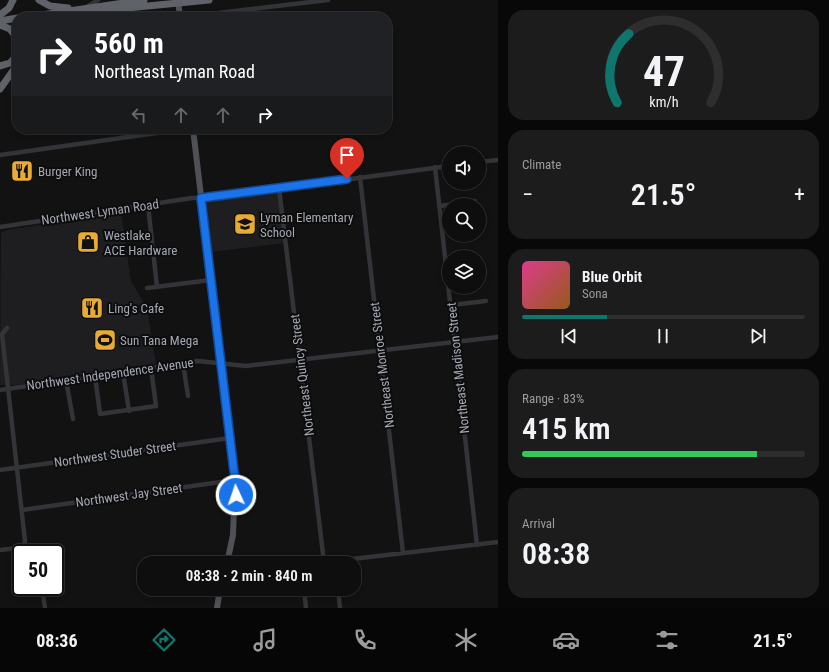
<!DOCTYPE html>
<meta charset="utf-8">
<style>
body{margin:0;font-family:"Roboto Condensed",sans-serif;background:#1c1c1c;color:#f1f3f6;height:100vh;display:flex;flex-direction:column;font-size:15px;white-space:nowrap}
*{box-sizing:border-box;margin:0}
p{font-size:13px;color:#9b9c9e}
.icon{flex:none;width:22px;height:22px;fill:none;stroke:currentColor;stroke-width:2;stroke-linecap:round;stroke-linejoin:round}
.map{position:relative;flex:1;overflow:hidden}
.side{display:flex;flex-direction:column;gap:10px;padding:10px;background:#080808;width:331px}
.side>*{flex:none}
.banner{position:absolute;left:12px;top:12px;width:380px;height:122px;border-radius:16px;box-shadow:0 2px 6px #0003,0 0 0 1px #2e2e2e;background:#202124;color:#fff;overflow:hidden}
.tools{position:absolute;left:442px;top:146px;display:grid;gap:8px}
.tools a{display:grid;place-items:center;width:44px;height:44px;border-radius:50%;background:#0e0e0e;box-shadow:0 2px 6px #0003,0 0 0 1px #2e2e2e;font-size:20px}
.speed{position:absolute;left:12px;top:544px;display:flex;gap:8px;font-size:20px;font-weight:700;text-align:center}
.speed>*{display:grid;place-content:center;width:52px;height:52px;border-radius:50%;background:#0e0e0e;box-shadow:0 2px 6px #0003,0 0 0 1px #2e2e2e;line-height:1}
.speed .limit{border:2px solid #111;border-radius:6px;background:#fff;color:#111}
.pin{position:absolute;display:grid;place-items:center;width:34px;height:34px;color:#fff;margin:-41px -17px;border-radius:50% 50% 50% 0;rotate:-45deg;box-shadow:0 0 4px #0007}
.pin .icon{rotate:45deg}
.me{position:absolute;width:44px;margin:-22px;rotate:357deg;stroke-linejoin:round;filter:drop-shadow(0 0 3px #0008)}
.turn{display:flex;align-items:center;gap:14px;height:84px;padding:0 16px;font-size:18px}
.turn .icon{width:52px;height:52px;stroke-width:2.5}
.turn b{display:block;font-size:28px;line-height:34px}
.lanes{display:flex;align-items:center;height:38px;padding:0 16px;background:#0003;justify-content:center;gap:20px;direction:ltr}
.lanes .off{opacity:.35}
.big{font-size:30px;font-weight:600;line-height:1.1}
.side .card{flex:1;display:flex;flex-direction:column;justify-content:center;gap:6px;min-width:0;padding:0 14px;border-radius:16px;background:#1c1c1c}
.side .dial{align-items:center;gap:0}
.dial svg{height:104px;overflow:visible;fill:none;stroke:#2e2e2e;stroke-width:7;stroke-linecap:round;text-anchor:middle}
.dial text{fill:#f1f3f6;stroke:none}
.song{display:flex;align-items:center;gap:12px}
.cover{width:48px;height:48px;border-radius:6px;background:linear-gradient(135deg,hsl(330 70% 55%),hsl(30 70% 35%))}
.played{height:4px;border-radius:2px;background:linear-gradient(90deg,#0f766e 30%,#2e2e2e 30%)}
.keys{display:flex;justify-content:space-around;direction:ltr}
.heat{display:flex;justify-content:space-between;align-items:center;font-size:22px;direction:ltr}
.charge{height:6px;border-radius:3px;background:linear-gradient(90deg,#34c759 83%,#2e2e2e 0)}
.trip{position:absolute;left:137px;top:556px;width:224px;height:40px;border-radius:16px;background:#0e0e0e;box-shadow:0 2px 6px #0003,0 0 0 1px #2e2e2e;font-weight:600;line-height:40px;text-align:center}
.tabs{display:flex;height:64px;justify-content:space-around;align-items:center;background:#060606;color:#9b9c9e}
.tabs .icon{width:28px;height:28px}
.tabs .current{color:#0f766e}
.tabs b{font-size:18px;color:#f1f3f6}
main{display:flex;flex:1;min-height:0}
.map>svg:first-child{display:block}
.built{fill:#1e1e20}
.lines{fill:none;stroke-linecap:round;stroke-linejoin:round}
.minor{stroke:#333438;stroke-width:4.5}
.major{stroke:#4f5157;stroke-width:6}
.highway{stroke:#5f6269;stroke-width:7}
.route-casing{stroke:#114b97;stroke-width:10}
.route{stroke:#1a73e8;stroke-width:7}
.labels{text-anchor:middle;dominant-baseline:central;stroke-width:4;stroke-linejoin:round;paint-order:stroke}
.poi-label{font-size:13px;fill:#a4a8b3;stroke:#0d0d0e;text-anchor:start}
.street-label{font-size:13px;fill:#a4a8b3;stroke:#0d0d0e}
</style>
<main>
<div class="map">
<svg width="498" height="608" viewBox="0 0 498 608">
<rect width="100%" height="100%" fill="#121213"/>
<path class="built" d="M274,191L278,194L284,243L211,252L207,202Z
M121,213L131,281L147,308L156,364L16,385H0L1,233L7,230Z"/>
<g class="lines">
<path class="minor" d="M87,7L98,0
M210,14L328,0
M0,155L185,129
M479,162L498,160
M435,167L477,545
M360,177L403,553
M279,188L324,562
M148,205L157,287
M440,206L475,201
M0,227L192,198H208L449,166
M147,288L211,280
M451,305L486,301
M7,328L2,334L25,541L24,544
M183,363L188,396
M123,372L129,411
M95,376L100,414L156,406L151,368
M66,380L73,419
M0,390L198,361L246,366L498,337
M0,470L230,438
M22,510L235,480
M24,544L38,553
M0,550L17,548L24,544
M318,563L498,542
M42,587L45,608
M304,589L306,608
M338,589L340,608"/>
<path class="major" d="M178,0L180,17
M193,129L235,480L233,535L227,563
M217,608L220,589"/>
<path class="highway" d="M39,0L50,6L68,8
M78,10L117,9L209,0
M0,15L9,8L13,0
M28,17L144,0
M0,21L17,18
M0,25L10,29L17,38
M0,66L10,63L17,55
M0,89L17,65"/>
</g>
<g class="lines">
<g class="route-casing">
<path id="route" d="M236,495L235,480L201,198L347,179"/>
</g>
<use href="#route" class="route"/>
</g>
<defs>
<g id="restaurant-square" transform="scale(1.15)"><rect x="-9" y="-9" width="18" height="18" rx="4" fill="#e8ac35" stroke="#0d0d0e"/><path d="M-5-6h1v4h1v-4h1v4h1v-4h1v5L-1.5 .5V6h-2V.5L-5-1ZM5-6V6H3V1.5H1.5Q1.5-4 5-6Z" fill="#111"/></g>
<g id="school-square" transform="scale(1.15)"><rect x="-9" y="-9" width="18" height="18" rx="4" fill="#e8ac35" stroke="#0d0d0e"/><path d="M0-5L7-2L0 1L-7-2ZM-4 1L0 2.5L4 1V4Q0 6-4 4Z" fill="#111"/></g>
<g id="shop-square" transform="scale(1.15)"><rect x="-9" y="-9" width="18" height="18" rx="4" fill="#e8ac35" stroke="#0d0d0e"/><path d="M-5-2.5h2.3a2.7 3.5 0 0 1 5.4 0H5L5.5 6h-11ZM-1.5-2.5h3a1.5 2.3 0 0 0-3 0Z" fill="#111"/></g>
<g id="stadium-square" transform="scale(1.15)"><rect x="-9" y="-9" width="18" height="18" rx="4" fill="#e8ac35" stroke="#0d0d0e"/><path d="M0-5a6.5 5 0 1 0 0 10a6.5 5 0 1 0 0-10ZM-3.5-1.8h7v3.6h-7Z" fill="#111"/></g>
</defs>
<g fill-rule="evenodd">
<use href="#restaurant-square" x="22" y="171"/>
<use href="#school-square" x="245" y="224"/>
<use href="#shop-square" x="88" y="242"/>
<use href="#restaurant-square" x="92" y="308"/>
<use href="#stadium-square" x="105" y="340"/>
</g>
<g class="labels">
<g class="poi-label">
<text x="38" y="171">Burger King</text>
<text x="260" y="217">Lyman Elementary<tspan x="260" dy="15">School</tspan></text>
<text x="104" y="235">Westlake<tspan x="104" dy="15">ACE Hardware</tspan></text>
<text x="108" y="308">Ling's Cafe</text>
<text x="120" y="340">Sun Tana Mega</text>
</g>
<g class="street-label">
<text transform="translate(100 212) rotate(-8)">Northwest Lyman Road</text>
<text transform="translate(382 365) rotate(-97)">Northeast Monroe Street</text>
<text transform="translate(458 368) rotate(-96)">Northeast Madison Street</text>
<text transform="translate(110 374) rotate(-8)">Northwest Independence Avenue</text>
<text transform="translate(302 375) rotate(-97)">Northeast Quincy Street</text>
<text transform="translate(115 454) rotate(-8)">Northwest Studer Street</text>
<text transform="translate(129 495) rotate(-8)">Northwest Jay Street</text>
</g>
</g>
</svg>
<div class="tools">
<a><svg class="icon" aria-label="sound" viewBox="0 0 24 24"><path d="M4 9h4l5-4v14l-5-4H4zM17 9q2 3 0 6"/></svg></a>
<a><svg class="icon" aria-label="search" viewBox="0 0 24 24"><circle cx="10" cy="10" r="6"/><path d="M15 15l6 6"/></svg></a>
<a><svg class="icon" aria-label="layers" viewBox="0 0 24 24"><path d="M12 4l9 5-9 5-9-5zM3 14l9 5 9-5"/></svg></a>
</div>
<div class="speed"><div class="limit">50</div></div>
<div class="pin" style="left:347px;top:179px;background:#d93025"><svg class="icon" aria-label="arrive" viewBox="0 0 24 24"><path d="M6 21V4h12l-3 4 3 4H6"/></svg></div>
<svg class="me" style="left:236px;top:495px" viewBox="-20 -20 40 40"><circle r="17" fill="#1a73e8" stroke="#fff" stroke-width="3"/><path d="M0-11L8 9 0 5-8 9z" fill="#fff"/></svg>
<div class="trip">08:38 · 2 min · 840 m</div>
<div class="banner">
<div class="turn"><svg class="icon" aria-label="right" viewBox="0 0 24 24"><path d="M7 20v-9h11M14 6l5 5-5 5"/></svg><div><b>560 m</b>Northeast Lyman Road</div></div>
<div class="lanes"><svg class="icon off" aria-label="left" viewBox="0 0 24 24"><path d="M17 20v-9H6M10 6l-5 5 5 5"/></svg><svg class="icon off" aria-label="ahead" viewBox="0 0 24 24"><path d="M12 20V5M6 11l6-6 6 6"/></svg><svg class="icon off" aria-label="ahead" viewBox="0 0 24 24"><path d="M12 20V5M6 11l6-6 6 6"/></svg><svg class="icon" aria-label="right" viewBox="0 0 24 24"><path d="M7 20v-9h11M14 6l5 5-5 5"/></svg></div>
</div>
</div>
<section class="side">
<div class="card dial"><svg viewBox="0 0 100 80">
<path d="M14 69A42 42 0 1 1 86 69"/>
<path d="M14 69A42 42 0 0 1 23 16" stroke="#0f766e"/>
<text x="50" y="56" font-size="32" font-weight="700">47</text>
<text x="50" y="72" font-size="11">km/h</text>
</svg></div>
<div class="card"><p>Climate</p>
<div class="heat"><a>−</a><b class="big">21.5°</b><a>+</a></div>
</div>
<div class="card">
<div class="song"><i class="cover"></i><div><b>Blue Orbit</b><p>Sona</p></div></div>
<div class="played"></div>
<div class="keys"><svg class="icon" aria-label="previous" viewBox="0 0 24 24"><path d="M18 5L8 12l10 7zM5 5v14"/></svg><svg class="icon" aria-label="pause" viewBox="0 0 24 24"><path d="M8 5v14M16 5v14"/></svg><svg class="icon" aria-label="next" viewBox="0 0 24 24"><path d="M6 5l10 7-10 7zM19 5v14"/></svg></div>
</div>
<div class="card"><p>Range · 83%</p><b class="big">415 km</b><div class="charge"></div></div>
<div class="card"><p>Arrival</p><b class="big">08:38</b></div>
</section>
</main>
<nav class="tabs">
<b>08:36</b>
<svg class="icon current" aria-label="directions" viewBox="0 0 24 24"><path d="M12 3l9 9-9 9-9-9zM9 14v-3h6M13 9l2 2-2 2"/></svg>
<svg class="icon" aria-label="music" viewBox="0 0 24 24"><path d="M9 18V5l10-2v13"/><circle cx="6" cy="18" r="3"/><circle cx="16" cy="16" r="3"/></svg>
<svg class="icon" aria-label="phone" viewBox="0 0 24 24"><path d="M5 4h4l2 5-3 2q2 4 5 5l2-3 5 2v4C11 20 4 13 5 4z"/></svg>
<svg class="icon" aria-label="climate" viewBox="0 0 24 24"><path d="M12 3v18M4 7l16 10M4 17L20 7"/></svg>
<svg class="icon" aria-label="car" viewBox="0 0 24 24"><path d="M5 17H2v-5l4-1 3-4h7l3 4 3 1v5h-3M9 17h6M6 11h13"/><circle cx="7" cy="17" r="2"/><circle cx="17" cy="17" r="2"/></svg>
<svg class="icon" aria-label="filters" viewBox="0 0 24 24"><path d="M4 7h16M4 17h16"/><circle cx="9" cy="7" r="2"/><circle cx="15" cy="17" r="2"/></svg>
<b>21.5°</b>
</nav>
